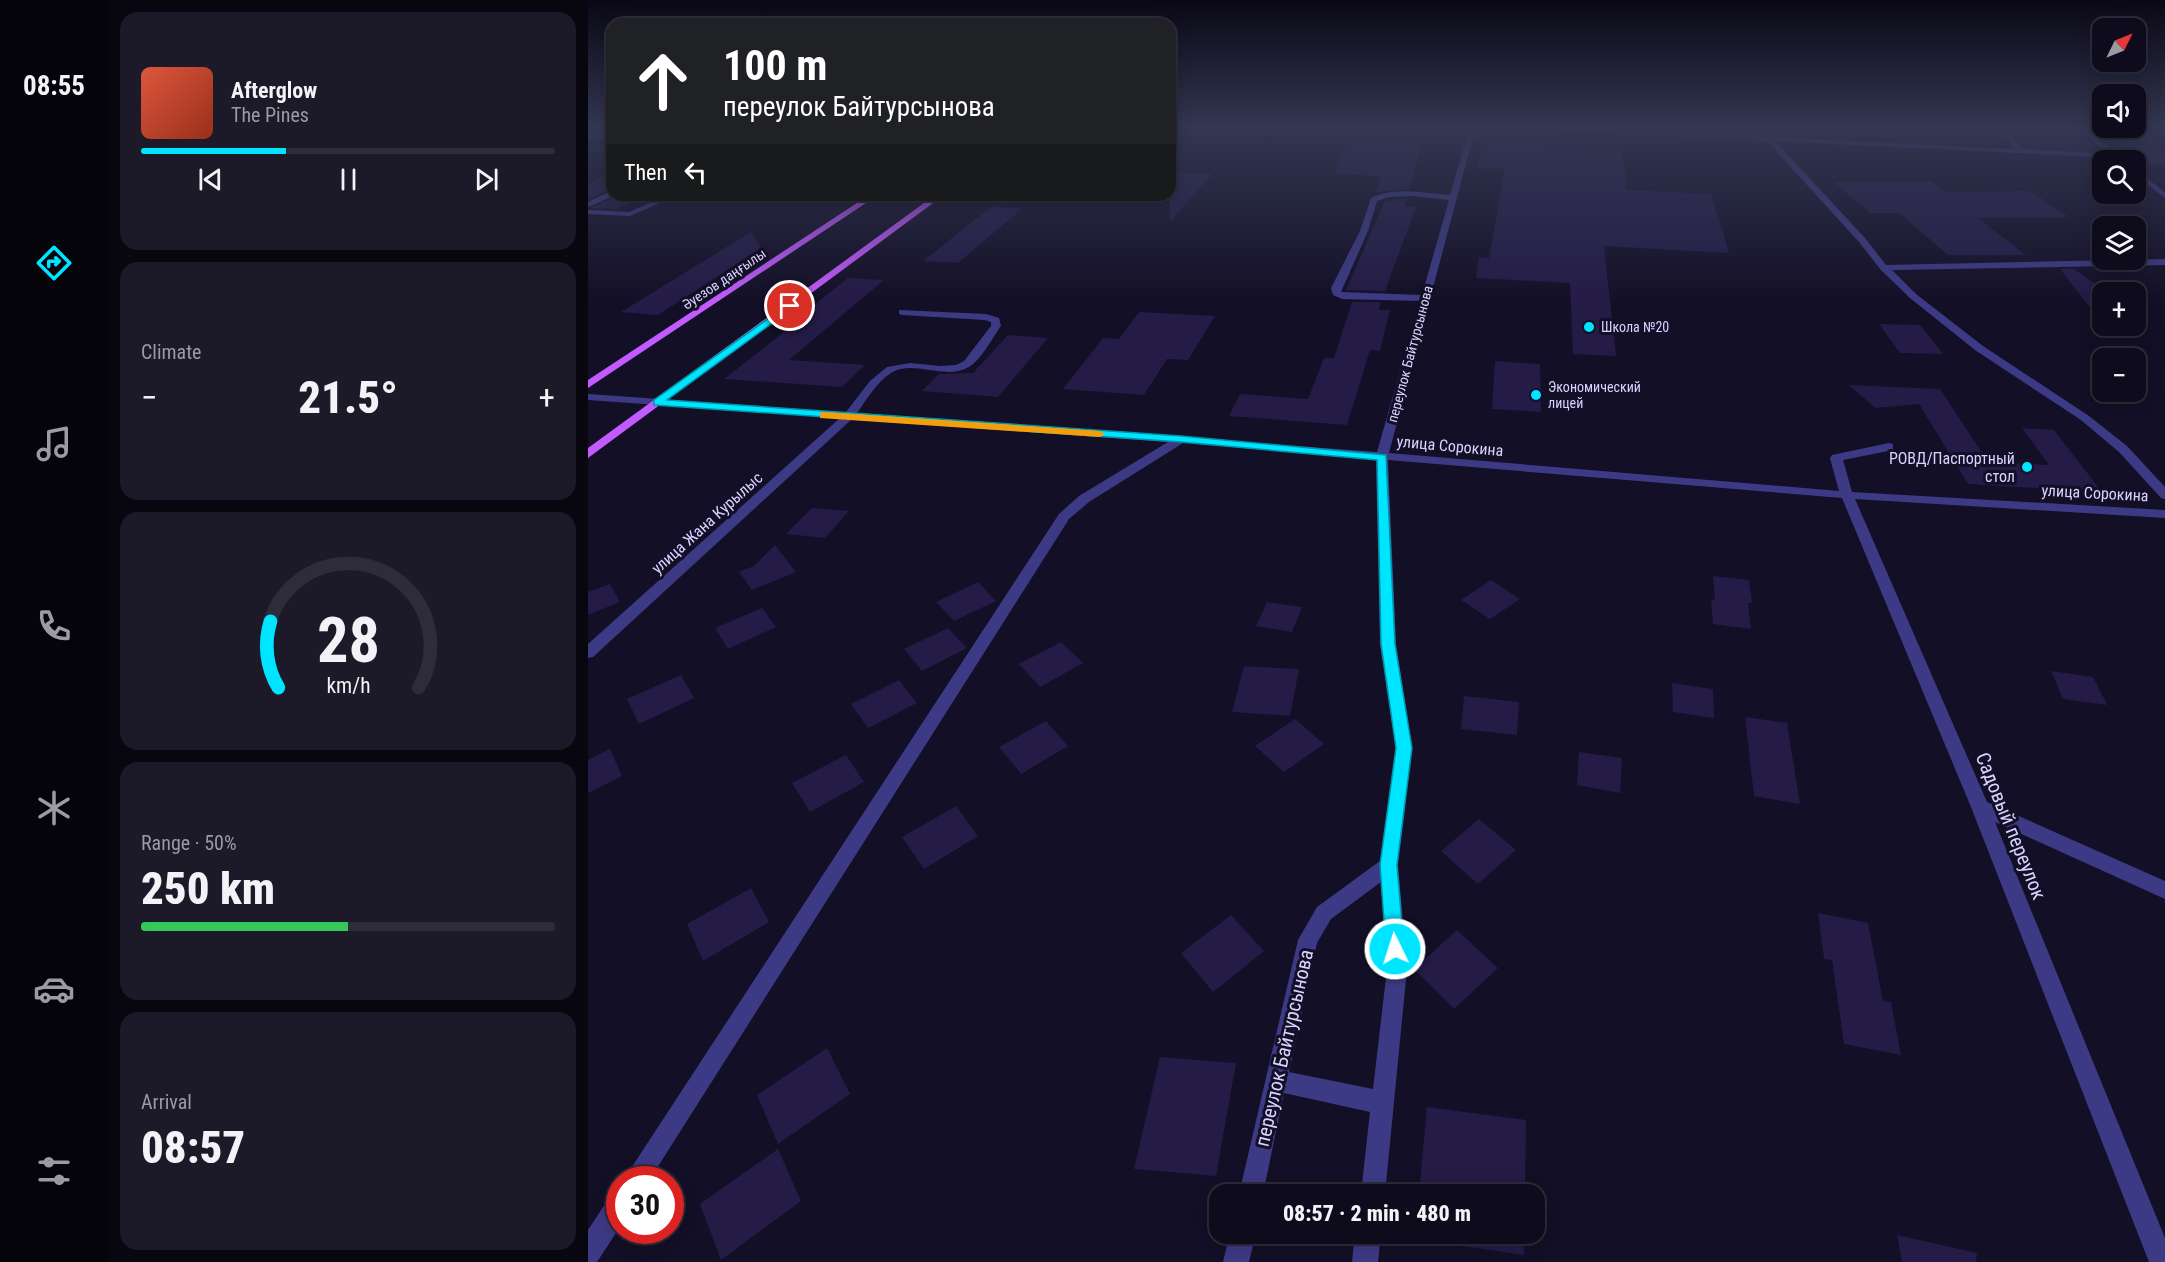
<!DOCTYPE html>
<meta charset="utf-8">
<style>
body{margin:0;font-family:"Roboto Condensed",sans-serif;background:#1c1929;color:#f1f3f6;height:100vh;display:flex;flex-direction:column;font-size:22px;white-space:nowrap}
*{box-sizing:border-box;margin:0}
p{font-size:20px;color:#9b9ba3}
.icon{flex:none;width:33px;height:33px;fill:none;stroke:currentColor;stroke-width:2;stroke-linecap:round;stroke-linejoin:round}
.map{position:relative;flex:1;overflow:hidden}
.sheet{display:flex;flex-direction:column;gap:12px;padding:12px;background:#08060f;width:480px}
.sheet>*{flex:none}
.top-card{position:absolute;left:18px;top:18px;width:570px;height:183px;border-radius:18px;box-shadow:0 3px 15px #0003,0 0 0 2px #2e2b3b;background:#202124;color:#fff;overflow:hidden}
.needle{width:39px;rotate:47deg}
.tools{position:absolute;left:1504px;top:18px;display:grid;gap:12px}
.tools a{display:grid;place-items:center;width:54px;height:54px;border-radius:12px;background:#0e0b1c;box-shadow:0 3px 15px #0003,0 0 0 2px #2e2b3b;font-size:30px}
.speed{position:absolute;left:18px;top:1166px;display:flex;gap:12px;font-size:30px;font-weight:700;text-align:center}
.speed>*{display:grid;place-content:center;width:78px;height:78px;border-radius:50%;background:#0e0b1c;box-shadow:0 3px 15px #0003,0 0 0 2px #2e2b3b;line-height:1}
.speed .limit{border:9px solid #d22;background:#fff;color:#111}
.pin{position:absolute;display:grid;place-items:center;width:51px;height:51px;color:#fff;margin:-26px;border:3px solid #fff;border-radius:50%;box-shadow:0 2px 6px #0007}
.me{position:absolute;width:66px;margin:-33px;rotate:356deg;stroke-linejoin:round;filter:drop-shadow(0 0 4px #0008)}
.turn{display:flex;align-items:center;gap:21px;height:126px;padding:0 18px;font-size:27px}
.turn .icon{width:78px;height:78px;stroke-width:2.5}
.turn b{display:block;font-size:42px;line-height:51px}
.then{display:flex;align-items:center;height:57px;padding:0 18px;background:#0003;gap:12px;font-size:22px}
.big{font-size:45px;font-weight:800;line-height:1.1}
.sheet .tile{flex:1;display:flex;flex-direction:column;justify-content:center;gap:9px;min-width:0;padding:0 21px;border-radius:18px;background:#1c1929}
.sheet .dial{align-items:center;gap:0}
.dial svg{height:156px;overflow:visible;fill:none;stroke:#2e2b3b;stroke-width:7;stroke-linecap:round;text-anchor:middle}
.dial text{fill:#f1f3f6;stroke:none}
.song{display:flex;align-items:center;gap:18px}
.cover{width:72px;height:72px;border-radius:9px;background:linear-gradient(135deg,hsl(10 70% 55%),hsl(10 70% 35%))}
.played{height:6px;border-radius:3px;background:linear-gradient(90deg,#00e5ff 35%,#2e2b3b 35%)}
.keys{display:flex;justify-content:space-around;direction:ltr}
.heat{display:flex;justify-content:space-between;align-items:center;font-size:33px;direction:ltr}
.charge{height:9px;border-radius:4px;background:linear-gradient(90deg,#34c759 50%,#2e2b3b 0)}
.trip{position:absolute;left:621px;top:1184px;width:336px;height:60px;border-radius:18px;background:#0e0b1c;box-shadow:0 3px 15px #0003,0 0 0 2px #2e2b3b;font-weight:800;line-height:60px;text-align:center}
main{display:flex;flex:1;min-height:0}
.tabs{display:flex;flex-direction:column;width:108px;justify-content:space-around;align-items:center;background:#06040b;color:#9b9ba3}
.tabs .icon{width:42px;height:42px}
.tabs .on{color:#00e5ff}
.tabs b{font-size:27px;color:#f1f3f6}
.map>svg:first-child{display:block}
.building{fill:#241b47}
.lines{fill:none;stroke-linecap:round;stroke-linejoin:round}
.minor{fill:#3d3a85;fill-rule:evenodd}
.major{fill:#c25bff;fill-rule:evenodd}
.route{fill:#00e5ff;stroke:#0095a6;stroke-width:1.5}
.slow{fill:#f59e0b}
.poi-dot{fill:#00e5ff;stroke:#130f26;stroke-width:2}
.labels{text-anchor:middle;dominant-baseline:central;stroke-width:6;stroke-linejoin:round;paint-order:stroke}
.far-street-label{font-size:14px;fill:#d9d4ff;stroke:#130f26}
.far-poi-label{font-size:14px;fill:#d9d4ff;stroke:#130f26;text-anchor:start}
.street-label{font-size:16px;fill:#d9d4ff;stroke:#130f26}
.poi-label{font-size:16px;fill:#d9d4ff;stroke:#130f26;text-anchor:end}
.near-street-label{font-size:20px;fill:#d9d4ff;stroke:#130f26}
</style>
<main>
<nav class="tabs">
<b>08:55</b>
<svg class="icon on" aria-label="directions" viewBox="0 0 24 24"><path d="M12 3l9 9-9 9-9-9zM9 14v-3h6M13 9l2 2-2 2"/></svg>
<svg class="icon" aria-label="music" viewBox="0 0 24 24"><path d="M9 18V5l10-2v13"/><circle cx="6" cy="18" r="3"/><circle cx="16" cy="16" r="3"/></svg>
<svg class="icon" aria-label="phone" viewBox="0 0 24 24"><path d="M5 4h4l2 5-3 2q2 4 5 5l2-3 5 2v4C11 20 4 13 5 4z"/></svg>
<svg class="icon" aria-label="climate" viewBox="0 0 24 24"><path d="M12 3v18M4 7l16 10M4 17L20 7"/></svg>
<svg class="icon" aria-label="car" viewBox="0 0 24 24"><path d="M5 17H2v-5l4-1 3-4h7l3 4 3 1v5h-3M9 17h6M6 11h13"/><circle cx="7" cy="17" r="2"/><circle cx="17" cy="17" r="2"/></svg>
<svg class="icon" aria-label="filters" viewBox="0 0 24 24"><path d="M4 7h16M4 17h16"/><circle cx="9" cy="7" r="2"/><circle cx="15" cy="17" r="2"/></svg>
</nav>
<section class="sheet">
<div class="tile">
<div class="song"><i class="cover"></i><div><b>Afterglow</b><p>The Pines</p></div></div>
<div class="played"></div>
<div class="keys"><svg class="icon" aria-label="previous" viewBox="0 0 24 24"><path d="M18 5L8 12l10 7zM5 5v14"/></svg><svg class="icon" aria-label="pause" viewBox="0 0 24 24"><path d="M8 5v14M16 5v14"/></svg><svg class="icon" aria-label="next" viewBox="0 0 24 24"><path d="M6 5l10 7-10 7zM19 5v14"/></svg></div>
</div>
<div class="tile"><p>Climate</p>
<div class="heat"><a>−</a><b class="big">21.5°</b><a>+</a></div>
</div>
<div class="tile dial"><svg viewBox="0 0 100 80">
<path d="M14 69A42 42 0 1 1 86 69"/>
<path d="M14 69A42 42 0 0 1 10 35" stroke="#00e5ff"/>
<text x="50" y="56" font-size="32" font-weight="700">28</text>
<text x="50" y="72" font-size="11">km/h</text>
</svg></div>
<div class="tile"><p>Range · 50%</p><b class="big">250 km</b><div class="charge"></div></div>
<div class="tile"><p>Arrival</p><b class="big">08:57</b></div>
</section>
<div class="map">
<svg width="1577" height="1262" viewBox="0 0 1577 1262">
<rect width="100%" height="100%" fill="#130f26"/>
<path class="building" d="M766,131L836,134L822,189L788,192L794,176L746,174Z
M1509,135H1558L1577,153V165L1559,164Z
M894,141L1034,149L1039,190L1123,194L1141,253L1016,246L1028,356L985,354L982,283L888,278L891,257L901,258L917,169L889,168Z
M582,172L624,174L582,222Z
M24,173V191L20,190L0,200V183Z
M1343,181L1359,192L1442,191L1481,217L1390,218L1438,255H1360L1311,213H1282L1246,182Z
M29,195H58L29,209L3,208Z
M819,198L817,206L828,207L797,291L758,290L797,201Z
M403,207L435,208L370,263L335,261Z
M163,232L173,248L70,315L33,312Z
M1472,269H1486L1515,289V324Z
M260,278L296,280L201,360L277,365L254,387L136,379L219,314H215Z
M764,302H793L791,310H802L792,351L782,350L759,425L641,416L652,394L720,399L736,358H746Z
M551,312L627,316L600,360L579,359L556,395L475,389L515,338L531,339Z
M1291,324L1332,325L1355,354L1312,353Z
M420,335L460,338L410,397L334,391L351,374L385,373Z
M907,361L952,364L953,412L904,409Z
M1261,385L1352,389L1400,462L1461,465L1434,428L1466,430L1514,492L1380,484L1331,404L1287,408Z
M224,508L261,511L237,538L198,534Z
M187,545L208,572L164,590L151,572L166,566Z
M1125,576L1161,580L1164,603H1160L1163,629L1125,624L1123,599L1127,600Z
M903,580L932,599L902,619L873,600Z
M390,582L408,601L366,621L348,602Z
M22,584L32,602L0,615V592Z
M679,602L714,607L704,632L668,626Z
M174,608L188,627L140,649L127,628Z
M360,628L379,648L334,671L316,649Z
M473,642L495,663L452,687L431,664Z
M656,666L711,669L702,716L644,712Z
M1463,671L1505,677L1519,705L1475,699Z
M93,675L106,698L51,724L39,699Z
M311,680L329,703L280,728L263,704Z
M1084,683L1125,689L1126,718L1085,712Z
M876,696L931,702L929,735L873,729Z
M1157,717L1199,723L1212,804L1166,796Z
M707,719L736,744L696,772L667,746Z
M458,721L480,746L433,774L411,747Z
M22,749L34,776L0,793V760Z
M991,752L1034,758L1032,793L989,785Z
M258,755L276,782L222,812L204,783Z
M368,806L390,836L336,869L314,837Z
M891,819L928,850L890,884L853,851Z
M163,888L181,922L115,961L99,924Z
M1230,913L1280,923L1295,1001L1303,1002L1313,1055L1256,1044L1244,960L1236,959Z
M643,915L676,951L625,992L593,953Z
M869,930L910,968L866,1009L826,969Z
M239,1048L262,1094L190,1144L169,1095Z
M572,1057L648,1063L628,1176L546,1169Z
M839,1107L938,1120L937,1194H831Z
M190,1149L213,1201L133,1260L112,1204Z
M828,1233H937L936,1255L827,1239Z
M1309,1235L1389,1253L1388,1262H1314Z"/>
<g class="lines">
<path class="minor" d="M882,126H888L801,453L1251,491L1242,458L1244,455L1301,443L1305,444V450L1255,460L1264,492L1577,510V518L1267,499L1399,802L1577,881V899L1407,822L1577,1238V1262H1561L1383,807L1254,498L800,460L808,644L824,748L810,865L819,969L797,1194H773L782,1112L696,1093L675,1194H651L710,940L729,907L792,861L808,748L792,644L788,459L595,443L501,502L481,519L62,1179H36L471,514L491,496L580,442L264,419L5,657L0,658V644L252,418L0,400V394L258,412L282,381L299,367L322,363L352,366L368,365L376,361L403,326V322L397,320L314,315L311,314V310L398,314L411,318L413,326C404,338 394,359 381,367C357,381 325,359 303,373C289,382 279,399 269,413L789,452L832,301L754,299L745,295L743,288L772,231L783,198C807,186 836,193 862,195ZM824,196L861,200L834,295L753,292L780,231L789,201L802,197ZM793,882L799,969L785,1089L701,1072L729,943L743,919Z
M915,126H962L1427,149L1409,126H1416L1434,149L1520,154L1488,126H1495L1529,155L1530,158L1187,141L1277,238L1298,265L1577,259V265L1304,270L1328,294L1395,346L1501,416L1539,446L1577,487V499L1573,498L1531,452L1493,420L1387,350L1322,298L1293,270L1271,242L1179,141Z
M0,134L24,135V139L0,138Z
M1548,170L1577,192V198L1548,176Z
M21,192L27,195L0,207V202Z
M80,195H90L42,216L0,214V210L41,212Z
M32,1192V1227L9,1262H0V1230L23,1195Z
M642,1233H668L661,1262H635Z
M767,1233H793L790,1262H764Z"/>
<path class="major" d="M281,195H290L0,388V380Z
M347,195H356L0,458V448Z"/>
</g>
<linearGradient id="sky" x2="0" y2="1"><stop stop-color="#0a0815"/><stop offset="0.42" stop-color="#333752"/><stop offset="1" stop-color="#333752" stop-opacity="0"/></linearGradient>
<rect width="1577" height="303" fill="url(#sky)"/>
<path class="route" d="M202,303L206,306L205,308L79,400L593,436L798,455L807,644L824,748L809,865L816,949L814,955L807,957L801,955L798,949L792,865L808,748L793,644L789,460L593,442L66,405V400Z"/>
<path class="slow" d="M236,412L512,431L517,434L512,437L232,418V413Z"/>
<g class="poi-dot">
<circle cx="1001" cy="327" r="6"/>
<circle cx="948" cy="395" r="6"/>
<circle cx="1439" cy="467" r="6"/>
</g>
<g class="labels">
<g class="far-street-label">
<text transform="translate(136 279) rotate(-34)">Әуезов даңғылы</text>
<text transform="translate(822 354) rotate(-75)">переулок Байтурсынова</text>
</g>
<g class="far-poi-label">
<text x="1013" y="327">Школа №20</text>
<text x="960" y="387">Экономический<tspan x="960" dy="16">лицей</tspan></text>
</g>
<g class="street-label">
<text transform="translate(862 446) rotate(5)">улица Сорокина</text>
<text transform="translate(1507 493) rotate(3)">улица Сорокина</text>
<text transform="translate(119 523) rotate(-42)">улица Жана Курылыс</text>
</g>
<g class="poi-label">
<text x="1427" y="458">РОВД/Паспортный<tspan x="1427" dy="18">стол</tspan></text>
</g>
<g class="near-street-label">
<text transform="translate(1423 826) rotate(68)">Садовый переулок</text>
<text transform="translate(696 1048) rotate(-77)">переулок Байтурсынова</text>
</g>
</g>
</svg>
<div class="tools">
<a><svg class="needle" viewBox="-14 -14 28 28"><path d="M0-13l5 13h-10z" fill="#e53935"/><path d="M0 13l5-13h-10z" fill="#9b9ba3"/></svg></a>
<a><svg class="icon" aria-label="sound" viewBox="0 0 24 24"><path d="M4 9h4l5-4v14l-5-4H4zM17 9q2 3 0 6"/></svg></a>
<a><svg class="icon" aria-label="search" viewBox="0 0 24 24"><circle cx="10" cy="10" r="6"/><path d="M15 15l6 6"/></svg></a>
<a><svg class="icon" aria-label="layers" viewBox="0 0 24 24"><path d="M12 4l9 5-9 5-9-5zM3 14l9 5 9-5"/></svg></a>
<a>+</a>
<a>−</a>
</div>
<div class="speed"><div class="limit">30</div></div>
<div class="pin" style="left:202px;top:306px;background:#d93025"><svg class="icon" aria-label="arrive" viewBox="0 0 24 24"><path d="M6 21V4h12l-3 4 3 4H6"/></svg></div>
<svg class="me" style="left:807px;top:949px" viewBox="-20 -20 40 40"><circle r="17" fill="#00e5ff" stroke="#fff" stroke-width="3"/><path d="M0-11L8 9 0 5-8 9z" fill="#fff"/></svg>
<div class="trip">08:57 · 2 min · 480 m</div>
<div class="top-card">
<div class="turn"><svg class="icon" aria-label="ahead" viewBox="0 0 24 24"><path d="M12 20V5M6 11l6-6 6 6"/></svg><div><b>100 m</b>переулок Байтурсынова</div></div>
<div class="then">Then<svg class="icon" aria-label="left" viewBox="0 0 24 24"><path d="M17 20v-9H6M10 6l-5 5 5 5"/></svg></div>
</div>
</div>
</main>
